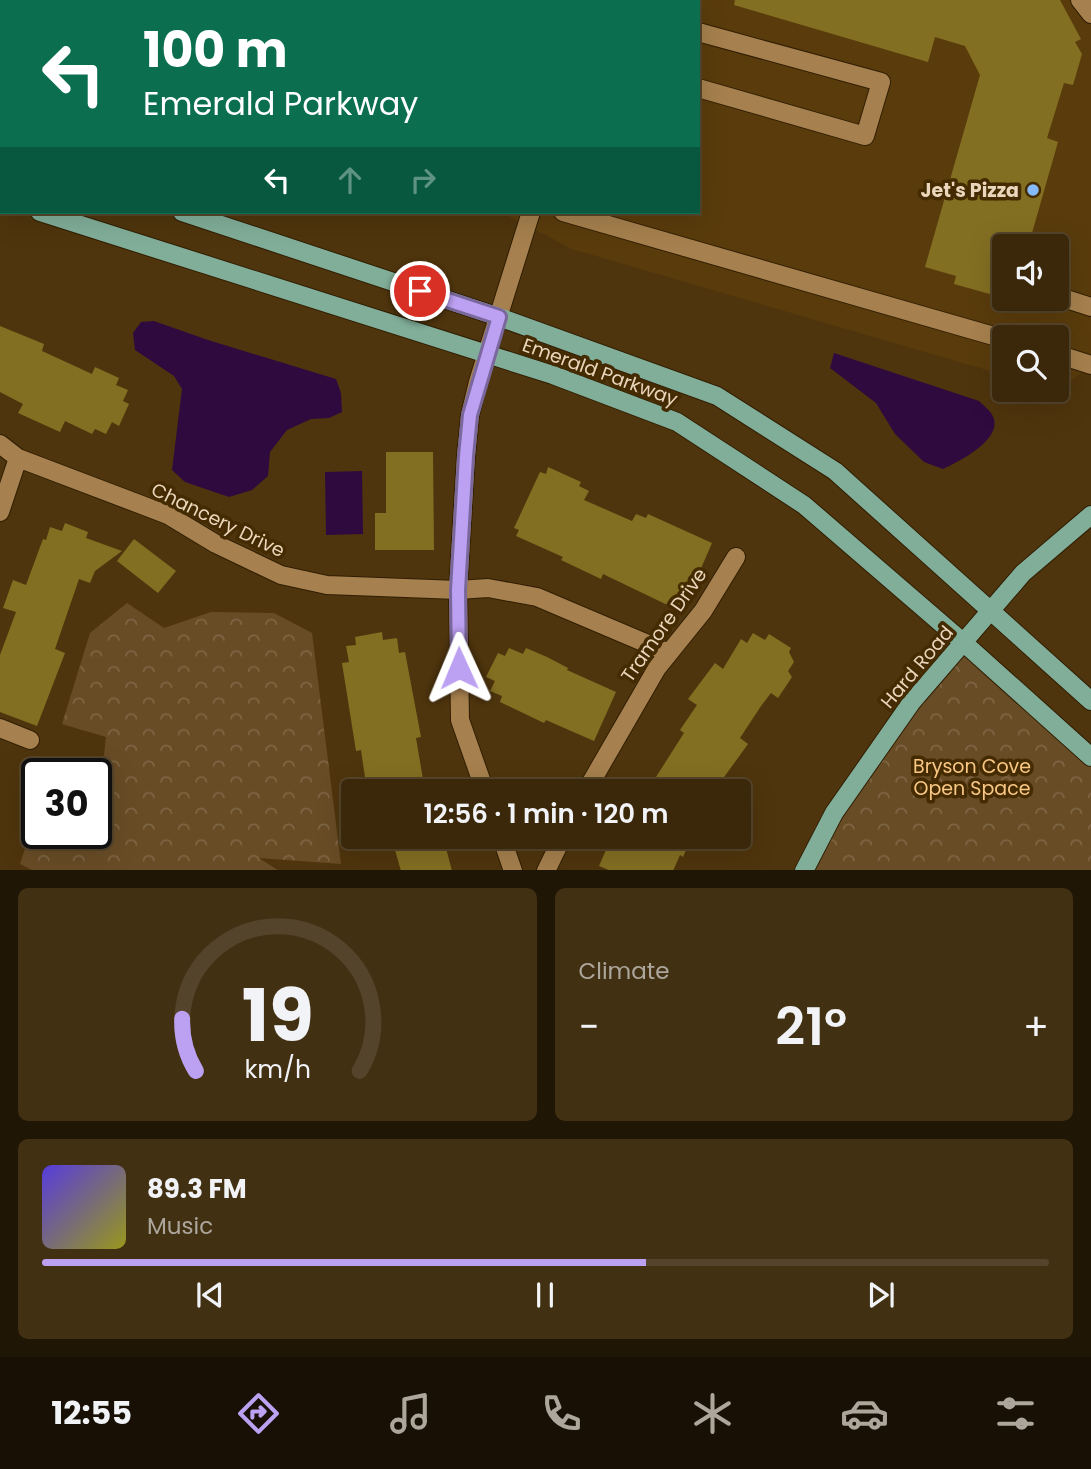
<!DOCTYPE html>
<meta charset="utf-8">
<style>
body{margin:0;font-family:Poppins,sans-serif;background:#423013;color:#f1f3f6;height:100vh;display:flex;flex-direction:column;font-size:26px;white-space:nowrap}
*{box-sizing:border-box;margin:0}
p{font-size:23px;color:#aca69c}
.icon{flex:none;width:38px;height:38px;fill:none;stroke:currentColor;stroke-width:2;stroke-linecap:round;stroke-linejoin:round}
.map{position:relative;height:870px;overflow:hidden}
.details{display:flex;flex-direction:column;gap:18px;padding:18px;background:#201606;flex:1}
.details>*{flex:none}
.guide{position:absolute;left:0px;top:0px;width:700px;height:214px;box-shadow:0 7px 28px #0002,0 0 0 2px #54442b;background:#0b6e4f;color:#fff;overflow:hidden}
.buttons{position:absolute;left:992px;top:234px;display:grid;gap:14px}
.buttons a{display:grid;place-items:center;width:77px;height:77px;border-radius:7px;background:#3b280a;box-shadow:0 7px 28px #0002,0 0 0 2px #54442b;font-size:35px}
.speed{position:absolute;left:21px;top:758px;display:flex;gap:14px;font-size:35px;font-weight:700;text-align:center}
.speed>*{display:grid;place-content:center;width:91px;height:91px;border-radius:50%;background:#3b280a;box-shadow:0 7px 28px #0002,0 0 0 2px #54442b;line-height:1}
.speed .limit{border:4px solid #111;border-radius:10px;background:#fff;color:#111}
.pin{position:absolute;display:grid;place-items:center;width:60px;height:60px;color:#fff;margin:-30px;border:4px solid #fff;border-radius:50%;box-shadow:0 2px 7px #0007}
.me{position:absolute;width:77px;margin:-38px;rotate:359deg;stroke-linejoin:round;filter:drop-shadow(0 0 5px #0008)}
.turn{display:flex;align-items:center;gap:24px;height:147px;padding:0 28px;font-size:32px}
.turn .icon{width:91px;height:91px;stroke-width:2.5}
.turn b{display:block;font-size:49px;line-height:60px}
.lanes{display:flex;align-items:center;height:66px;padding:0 28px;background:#0003;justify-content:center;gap:35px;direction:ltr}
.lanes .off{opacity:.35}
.big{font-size:52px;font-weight:600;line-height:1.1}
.details .widget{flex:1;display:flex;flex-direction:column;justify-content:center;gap:10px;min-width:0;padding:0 24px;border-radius:10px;background:#423013}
.details .dial{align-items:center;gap:0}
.dial svg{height:182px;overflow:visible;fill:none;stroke:#54442b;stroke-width:7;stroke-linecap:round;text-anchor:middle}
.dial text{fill:#f1f3f6;stroke:none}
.song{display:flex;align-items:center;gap:21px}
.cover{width:84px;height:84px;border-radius:10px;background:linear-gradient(135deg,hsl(250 70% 55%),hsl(60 70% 35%))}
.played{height:7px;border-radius:4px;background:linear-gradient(90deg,#bca0f2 60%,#54442b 60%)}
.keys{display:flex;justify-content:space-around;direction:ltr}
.heat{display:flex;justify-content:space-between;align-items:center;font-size:38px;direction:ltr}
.details .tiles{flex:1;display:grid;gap:18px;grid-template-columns:1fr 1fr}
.widget:last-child{grid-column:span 2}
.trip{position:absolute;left:341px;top:779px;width:410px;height:70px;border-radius:7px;background:#3b280a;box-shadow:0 7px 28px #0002,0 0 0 2px #54442b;font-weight:600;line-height:70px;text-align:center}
.tabs{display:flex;height:112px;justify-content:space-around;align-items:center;background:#181004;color:#aca69c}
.tabs .icon{width:49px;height:49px}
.tabs .active{color:#bca0f2}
.tabs b{font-size:32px;color:#f1f3f6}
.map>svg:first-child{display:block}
.built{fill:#5a3c0c;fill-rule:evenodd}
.forest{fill:url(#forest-crowns)}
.water{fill:#2f0a3f}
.building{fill:#836f22}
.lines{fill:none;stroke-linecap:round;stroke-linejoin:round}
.minor-casing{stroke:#301e03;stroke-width:20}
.major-casing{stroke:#301e03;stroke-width:20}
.minor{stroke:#a6804e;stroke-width:18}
.major{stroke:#81ae99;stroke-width:18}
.route-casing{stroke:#7a689d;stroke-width:18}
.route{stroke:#bca0f2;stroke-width:12}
.poi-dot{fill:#86bbfb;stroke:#442b01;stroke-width:2.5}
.labels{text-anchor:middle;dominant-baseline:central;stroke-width:7;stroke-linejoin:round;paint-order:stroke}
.poi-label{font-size:19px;font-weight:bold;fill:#ead6bc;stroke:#442b01;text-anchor:end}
.street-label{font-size:19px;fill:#ead6bc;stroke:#442b01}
.park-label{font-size:19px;fill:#f9c784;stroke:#442b01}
</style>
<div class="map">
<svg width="1091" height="871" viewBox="0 0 1091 871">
<defs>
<pattern id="forest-crowns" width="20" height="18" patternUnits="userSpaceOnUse" patternTransform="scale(1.75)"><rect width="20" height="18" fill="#684c26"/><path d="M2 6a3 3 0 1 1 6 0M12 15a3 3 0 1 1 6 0" fill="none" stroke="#7e6544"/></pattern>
</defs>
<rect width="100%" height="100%" fill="#4f350d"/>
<path class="built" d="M0,0H1091V366L1058,390L1057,338H1004V375L572,249L501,212H698V2H2V50ZM1004,247H1057V299H1004Z"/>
<path class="forest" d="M127,603L164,628L211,612L274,613L312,633L341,864L259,858L279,871H34L20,864L37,812V833H96V774L49,773L51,770L102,773L106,737L62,724L90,633Z
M964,643L1091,757V870L804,871Z"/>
<path class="water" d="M154,321L208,340L336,379L341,393L342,412L329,418L311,419L287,430L270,452L268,476L252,490L229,497L185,482L172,470L182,389L174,376L135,350L133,333L141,322Z
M834,353L979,401C983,405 988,409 991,413C1008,437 960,461 943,469L924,462L895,434L876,403L830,368Z
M362,471L363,534L326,535L325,472Z"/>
<path class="building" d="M735,0H1060L1081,39L1075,42L1082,54L1073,85L1064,83L1047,138L1058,142L1028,247H1004V298L954,284L956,276L925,267L980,75L965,46L935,37L928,62L734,5Z
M0,326L44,344L42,351L79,368L92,374L95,367L119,378L116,385L128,390L123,401L129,404L119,426L112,422L106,434L95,429L92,434L65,421L60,432L18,413L23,404L0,392Z
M386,452H433L434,550H375V513H386Z
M548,467L581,482L579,486L589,491L584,500L632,521L636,514L646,518L648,514L712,543L682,612L603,574L601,579L561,560L563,557L516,536L519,530L514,528L540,472L546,474Z
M65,523L88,532L86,538L122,551L95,571L90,583L79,579L55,649L65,653L37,726L0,712V655L16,612L3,608L13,580L26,585L43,539L46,540L50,527L62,531Z
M134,539L176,571L158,593L117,561Z
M382,632L383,640L397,638L399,653L405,652L421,737L416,738L425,791H367L361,750L356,751L342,663L349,662L346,646L356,645L355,637Z
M753,633L765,640L769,634L791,648L789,652L794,662L788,671L792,677L778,698L771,693L761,706L740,738L748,744L714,791H677L656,777L684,733L680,730L697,705L688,699L715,663L723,669L741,639L747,643Z
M509,648L523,654L526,648L547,657L568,668L567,670L616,692L594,741L546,720L544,723L500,702L502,696L490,691L495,681L486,677L498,653L505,656Z
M391,836H431L436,851L446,848L452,871H401Z
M612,836H692L683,857L680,855L673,871H611L599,866Z"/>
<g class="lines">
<g class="minor-casing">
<path id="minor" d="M582,0L588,2
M1080,0L1091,14
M536,2L538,0
M0,27L2,29
M698,32L881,82L865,136L698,88
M563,212L1004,339
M1057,296L1091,307
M1057,354L1091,365
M0,444L18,458L168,515L216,544L281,575L327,585L458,590L488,588L537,597L669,653
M0,512L18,458
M0,728L30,740
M485,791L460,720L458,590L466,456L470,415L478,382L531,212
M586,791L657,668L703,611L736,557
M501,836L513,871
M546,871L563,836"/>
</g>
<g class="major-casing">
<path id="major" d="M0,151L2,152
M0,199L2,200
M40,212L553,375L677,422L804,505L964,643L1091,757
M182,212L499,317L717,396L835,471L1091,701
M804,871L834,813L911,703L1023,573L1091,515"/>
</g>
<use href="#minor" class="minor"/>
<use href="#major" class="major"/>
</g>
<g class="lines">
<g class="route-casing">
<path id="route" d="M420,291L499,317L470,415L466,456L458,590L459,668"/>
</g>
<use href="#route" class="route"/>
</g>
<circle class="poi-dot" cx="1033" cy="190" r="7"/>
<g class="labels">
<g class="poi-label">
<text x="1019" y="190">Jet's Pizza</text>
</g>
<g class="street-label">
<text transform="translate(600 372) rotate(20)">Emerald Parkway</text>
<text transform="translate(218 520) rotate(26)">Chancery Drive</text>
<text transform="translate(664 625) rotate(-55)">Tramore Drive</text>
<text transform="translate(917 667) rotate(-50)">Hard Road</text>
</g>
<g class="park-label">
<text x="972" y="766">Bryson Cove<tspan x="972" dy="22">Open Space</tspan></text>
</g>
</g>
</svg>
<div class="buttons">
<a><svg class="icon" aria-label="sound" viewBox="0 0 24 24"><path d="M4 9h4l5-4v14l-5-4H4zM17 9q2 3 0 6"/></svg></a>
<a><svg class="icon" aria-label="search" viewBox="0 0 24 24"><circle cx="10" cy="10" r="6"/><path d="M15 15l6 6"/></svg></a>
</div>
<div class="speed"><div class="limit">30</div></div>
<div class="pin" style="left:420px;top:291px;background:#d93025"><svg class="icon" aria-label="arrive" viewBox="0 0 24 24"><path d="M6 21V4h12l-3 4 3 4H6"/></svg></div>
<svg class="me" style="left:459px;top:668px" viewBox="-20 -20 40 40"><path d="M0-17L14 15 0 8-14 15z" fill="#bca0f2" stroke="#fff" stroke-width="4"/></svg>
<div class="trip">12:56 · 1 min · 120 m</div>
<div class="guide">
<div class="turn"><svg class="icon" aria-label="left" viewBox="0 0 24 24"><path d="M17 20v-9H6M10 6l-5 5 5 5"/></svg><div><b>100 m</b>Emerald Parkway</div></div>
<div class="lanes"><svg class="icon" aria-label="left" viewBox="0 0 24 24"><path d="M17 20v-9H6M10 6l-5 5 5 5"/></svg><svg class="icon off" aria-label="ahead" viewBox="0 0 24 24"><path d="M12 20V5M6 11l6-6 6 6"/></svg><svg class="icon off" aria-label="right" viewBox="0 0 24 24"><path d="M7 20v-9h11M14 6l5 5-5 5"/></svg></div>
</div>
</div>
<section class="details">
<div class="tiles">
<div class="widget dial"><svg viewBox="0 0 100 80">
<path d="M14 69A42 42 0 1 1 86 69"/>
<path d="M14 69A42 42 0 0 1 8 46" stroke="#bca0f2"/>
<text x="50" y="56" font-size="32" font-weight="700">19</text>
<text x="50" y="72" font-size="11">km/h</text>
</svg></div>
<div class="widget"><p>Climate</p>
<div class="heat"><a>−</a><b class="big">21°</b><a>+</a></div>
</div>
<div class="widget">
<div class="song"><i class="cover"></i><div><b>89.3 FM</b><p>Music</p></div></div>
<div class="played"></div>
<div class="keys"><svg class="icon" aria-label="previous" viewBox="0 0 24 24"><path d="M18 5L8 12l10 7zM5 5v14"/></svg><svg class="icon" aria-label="pause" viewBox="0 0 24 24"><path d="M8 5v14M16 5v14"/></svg><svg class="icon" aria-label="next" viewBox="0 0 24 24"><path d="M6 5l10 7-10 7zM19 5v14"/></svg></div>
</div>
</div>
</section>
<nav class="tabs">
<b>12:55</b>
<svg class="icon active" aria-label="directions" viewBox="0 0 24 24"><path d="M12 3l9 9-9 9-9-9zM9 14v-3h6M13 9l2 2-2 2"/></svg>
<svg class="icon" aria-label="music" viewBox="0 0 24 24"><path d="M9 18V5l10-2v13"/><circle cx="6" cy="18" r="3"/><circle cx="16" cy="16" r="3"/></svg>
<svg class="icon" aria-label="phone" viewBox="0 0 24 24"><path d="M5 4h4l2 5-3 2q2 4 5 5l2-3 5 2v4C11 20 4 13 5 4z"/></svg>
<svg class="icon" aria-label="climate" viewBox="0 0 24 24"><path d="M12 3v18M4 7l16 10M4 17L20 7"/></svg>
<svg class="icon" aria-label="car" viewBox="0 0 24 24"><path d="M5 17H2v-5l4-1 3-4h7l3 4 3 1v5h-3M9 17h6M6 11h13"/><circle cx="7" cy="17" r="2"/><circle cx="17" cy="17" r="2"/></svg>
<svg class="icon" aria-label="filters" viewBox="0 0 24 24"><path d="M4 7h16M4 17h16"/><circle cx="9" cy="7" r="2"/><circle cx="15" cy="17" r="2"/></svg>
</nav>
